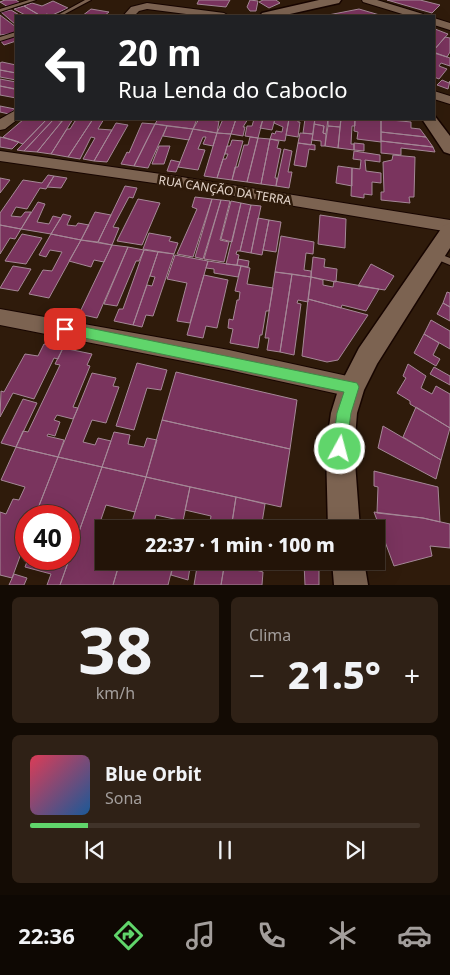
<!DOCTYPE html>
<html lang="pt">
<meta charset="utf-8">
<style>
body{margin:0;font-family:"Noto Sans",sans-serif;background:#2f2116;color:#f1f3f6;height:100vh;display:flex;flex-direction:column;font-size:19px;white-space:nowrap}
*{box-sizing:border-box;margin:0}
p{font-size:16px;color:#a39e9c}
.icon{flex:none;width:28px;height:28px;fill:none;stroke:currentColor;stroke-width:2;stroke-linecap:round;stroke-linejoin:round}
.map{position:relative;height:585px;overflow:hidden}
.drawer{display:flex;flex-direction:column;gap:12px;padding:12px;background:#130b04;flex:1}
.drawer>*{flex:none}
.guide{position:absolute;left:15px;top:15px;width:420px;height:105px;border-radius:0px;box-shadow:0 5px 20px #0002,0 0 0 1px #403329;background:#202124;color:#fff;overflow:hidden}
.speed{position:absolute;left:15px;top:505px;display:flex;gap:10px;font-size:25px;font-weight:700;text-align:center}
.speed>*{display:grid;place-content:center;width:65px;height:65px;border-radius:50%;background:#231408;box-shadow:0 5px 20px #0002,0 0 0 1px #403329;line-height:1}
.speed .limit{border:8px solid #d22;background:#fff;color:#111}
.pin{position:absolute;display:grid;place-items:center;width:42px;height:42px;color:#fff;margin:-21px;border-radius:10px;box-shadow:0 2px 8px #0006}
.me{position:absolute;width:55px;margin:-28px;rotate:7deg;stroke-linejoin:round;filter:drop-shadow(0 0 4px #0008)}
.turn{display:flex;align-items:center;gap:18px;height:105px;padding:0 20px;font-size:22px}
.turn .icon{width:65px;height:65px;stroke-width:2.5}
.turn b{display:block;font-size:35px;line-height:42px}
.big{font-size:38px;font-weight:800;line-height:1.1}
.drawer .widget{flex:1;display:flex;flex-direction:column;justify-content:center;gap:8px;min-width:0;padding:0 18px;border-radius:8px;background:#2f2116}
.drawer .dial{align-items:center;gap:0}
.dial b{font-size:65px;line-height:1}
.song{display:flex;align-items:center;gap:15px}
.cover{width:60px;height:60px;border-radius:8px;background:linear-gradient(135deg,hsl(350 70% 55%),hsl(210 70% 35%))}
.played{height:5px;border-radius:2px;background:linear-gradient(90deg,#60d56b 15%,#403329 15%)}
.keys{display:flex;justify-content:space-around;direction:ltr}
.heat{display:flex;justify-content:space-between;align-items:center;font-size:28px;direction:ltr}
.drawer .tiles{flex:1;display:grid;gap:12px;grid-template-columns:1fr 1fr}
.widget:last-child{grid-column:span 2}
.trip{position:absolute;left:95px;top:520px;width:290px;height:50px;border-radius:0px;background:#231408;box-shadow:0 5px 20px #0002,0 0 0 1px #403329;font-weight:800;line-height:50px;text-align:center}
.dock{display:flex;height:80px;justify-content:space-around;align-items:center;background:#0e0803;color:#a39e9c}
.dock .icon{width:35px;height:35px}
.dock .selected{color:#60d56b}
.dock b{font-size:22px;color:#f1f3f6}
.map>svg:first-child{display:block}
.building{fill:#7a345e;stroke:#a58897}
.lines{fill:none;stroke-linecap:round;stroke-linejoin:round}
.service-casing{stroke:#170500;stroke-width:2}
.minor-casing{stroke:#170500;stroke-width:2}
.tertiary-casing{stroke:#170500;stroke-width:3}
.service{fill:#7c6351;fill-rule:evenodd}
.minor{fill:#7c6351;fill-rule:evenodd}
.tertiary{fill:#7c6351;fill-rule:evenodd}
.route{fill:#60d56b;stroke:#3e8a46}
.labels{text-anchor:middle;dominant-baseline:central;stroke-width:5;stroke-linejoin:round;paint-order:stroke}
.street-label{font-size:12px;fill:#e8d9cf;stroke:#2f1b0b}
</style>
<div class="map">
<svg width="450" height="585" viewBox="0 0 450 585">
<rect width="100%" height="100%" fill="#2f1b0b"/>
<path class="building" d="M5,0H16L20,3L8,7L0,2Z
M199,0H230L226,7L197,4Z
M250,0L258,1L256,11H250L247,7Z
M263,0H276L280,3L269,8L259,2Z
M387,0H420L440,5L432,13Z
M53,1L68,8L50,16L47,14L41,16L24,6L32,3L42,6Z
M24,6L41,16H27L14,9Z
M91,9L109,12L104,16H82Z
M359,9L383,16H323Z
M11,10L21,16H16V25L1,12Z
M0,15L16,27V33L0,35Z
M435,29L448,34L434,50V30Z
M13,36L16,41L4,45L0,40Z
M445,37L450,38V52L447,57L434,53V50Z
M436,53L450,58V66L441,63L439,66L447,69L439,79L434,77V56Z
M2,62L16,65V73L0,70V63Z
M0,70L16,73V80L0,77Z
M0,79L16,82V87L14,89L0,86Z
M442,80L449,83L450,81L448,89L437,85Z
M0,86L16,89V98L0,95Z
M0,106L15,109L9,114L0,112Z
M24,119H47L23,144L3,137Z
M47,119L53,120L24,151L17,150Z
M64,119H73L51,154L37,152Z
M79,119H93L68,157L51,154L67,129H70L75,121Z
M93,119H104L98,129L112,130L94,161L83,159L95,138L91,137L80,159L68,157Z
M158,119H197L193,129L155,124Z
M199,119L219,121L217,133L193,129Z
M223,119H236L231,134L217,133Z
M236,119H248L243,127H245L243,136L231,134Z
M254,119H263L258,138L245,136L247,126H252Z
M263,119H275L272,130L260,128Z
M275,119H289L285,141L270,139L272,133L275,134L276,131L282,132L283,127L274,123Z
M289,119H298V122H300L298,137L286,135Z
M305,119H315L313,134L303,133Z
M315,119H328L326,134L323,133L324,126L314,124Z
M328,119H341L340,127L328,126Z
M341,119H355V126H352L351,144H354V150L338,148Z
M355,119H381V142L357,139L358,132L354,131Z
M381,119L411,122V128L420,129L426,137L381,132Z
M53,120L62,121L37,152L24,151Z
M116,123L128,125L107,162L94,161Z
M142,123L155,124L134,166L121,164L127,152L129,153Z
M155,124L167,126L148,168L134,166Z
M314,124L324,126L323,133L326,134L325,146H321V141L312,140Z
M167,126L193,129L189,140L163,136Z
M328,126L340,127L338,148L325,146Z
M193,129L217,133L213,146L203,144L206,137H203L198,149L205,150L198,170L178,167Z
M381,132L426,137L433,147L381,141Z
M217,133L231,134L217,178L204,176Z
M300,133L313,134L311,145L298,143Z
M0,137L13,140L19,142L12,149L0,147Z
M250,137L258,138L247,182L232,180L235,167H238L244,145H248Z
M258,138L270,139L261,184L247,182Z
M270,139L279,141L277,148L281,149L275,178H277L276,186L261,184Z
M232,140L243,141L232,180L217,178L223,159H226L228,154H225L227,146H230Z
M381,141L433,147L435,152L401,148V155L381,153Z
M298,143L315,145V150L309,149L306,167L294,165Z
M354,143L364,144V151L354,150Z
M159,146H170L164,164H152Z
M284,149L292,151L288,172H292L289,188L276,186Z
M354,151L380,155V162L365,160L366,171L381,173V183L372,182V195L364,194V198L351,196L352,168L360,169L361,160L353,159Z
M393,155L415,157L414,197H409L410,203L381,200V192H384L383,162L392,160Z
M171,160L180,162L176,172L167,171Z
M338,166L352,168V186L336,183Z
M48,175L54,176L46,189L40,188L27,209L16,207L11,216L21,217L25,212H31L21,229L0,225V213L23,180L42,183Z
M54,176L67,178L61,188L47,187Z
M0,178L10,180L0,193Z
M125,186L137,188L133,198L129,197L113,227L119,228L112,245L98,242Z
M195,197L212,199L193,257L177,254L197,209L192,207Z
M138,199L160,203L142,245L117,241Z
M212,199L221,200L203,259L195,257Z
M221,200L230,201L220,240L229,242L224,262L204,259Z
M231,201L241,203L232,242L221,239Z
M38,202L45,204L37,222L49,224L53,216L61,218L51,234L21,229Z
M241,203L251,205L240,251H237L236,254L239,255L237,265L226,264Z
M251,205L261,206L251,253L240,251Z
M95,212L111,215L98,242L81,240Z
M63,214L71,216L67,225L76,226L78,223L89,225L81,240L51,234Z
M320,215L346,219L345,248L318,244Z
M258,218L269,220L262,255L251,253Z
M269,220L281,222L276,252L263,250Z
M0,225L21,229L15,239L10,238L0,254Z
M149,233L171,237L169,241L178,243L174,254L143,249Z
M22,234L42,238L26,264L5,261Z
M51,234L81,240L49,298L29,294L43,270L52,271L62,252L50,250L46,257L39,255Z
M281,236L314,242L313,254L306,253L304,270L311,271V277L275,272Z
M81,240L112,245L104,262L94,260L91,267L69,261Z
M112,245L128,247L97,318L79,314Z
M128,247L144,250L139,261H136L117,306L104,304Z
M144,250L158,252L133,325L114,321L119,309H123Z
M158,252L174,254L153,316L146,315L142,327L133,325L147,285L152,286L155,277L150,276Z
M175,255L208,261L190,323L177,321L187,283L167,279Z
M313,257L325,259L324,267L337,269L336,282L311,277Z
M238,259L249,261L248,267L237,265Z
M208,261L241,266L238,277L214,273V269L206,268Z
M371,264L394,276L385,290L358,286Z
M13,266L31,269L18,291L0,288Z
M241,266L250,268L247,284L273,288L269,311H266L262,335H260L258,348L230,343L233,329L228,328L229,319L233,320L237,300H239L240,292L235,291Z
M275,272L292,274L280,352L267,350L269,338H265Z
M292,274L311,277L308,302L298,300L297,303L301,304L294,355L280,352Z
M204,275L228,280L217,328L206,326L203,338L187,335Z
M311,277L323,280V285L333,287L334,281L379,289L366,311L342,305L341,308L308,299Z
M447,292L450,293V307L443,303Z
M308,299L368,315L338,360L327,362L302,356Z
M443,303L450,307V321L437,314Z
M431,320L450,331V349L424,334Z
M424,334L439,343L433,355L440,359L436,366L414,353Z
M44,344L63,348L58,359L54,358L34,399L13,393L0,417L1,391L4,392L25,354L38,356Z
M63,348L92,354L87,365L90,366L73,407L78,408L73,419L57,415L54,420L60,422L55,436L48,434L47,436L64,440L58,457L16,447L23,431L28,432L60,365L55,364Z
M137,363L167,370L161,390L147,388L134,430L116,426Z
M408,364L426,376L421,388L432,394L436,386L450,394V428L410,404V401L397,393L406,378L403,376Z
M434,367L450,376V385L430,374Z
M176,372L297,400L290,449L162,420Z
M92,373L116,378L113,386L119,387L106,423L92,420L83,442L95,445L98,438L111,441L102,467L58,457Z
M23,399L37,403L16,447L1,443Z
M416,407L450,428L441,460L403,437Z
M162,420L290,449L281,507L146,477Z
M383,426L441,460L436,479L378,448Z
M114,432L130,435L128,444L144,447L147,438L157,440L146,477L102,467Z
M16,447L58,457L35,516H26V540L12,578L0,575V512L6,514L13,499L19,500L25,487L1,480Z
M58,457L102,467L60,585H47L51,574L25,567L28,559H69V516H35Z
M102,467L146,477L135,512L106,505L97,531L104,533V561H120L113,585H60Z
M374,471L438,487L440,522L423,518L377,513L378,487L374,486Z
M146,477L190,487L183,521L156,515L153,526L147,525L146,529L130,528Z
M190,487L236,497L231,529H209L211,516L185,510Z
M236,497L265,504L261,529H231Z
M374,512L423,518L450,524V548L430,546L432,556L394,566Z
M120,561H174L168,585H113Z
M174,561H191L188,580L171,575Z
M198,561H225L221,585H194Z
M225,561H257L256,570L263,572L262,585H221Z
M319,562V585H305L304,563Z
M14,574L27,578L24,585H9Z"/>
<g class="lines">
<g class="service-casing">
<path id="service" d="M29,0H36L0,12V9Z
M85,0H91L61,16H56Z
M16,32V36L0,41V37Z
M434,252L450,258V265L431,257L430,255L431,253Z"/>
</g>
<g class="minor-casing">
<path id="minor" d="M362,0H377L423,14L424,16H409L363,2Z
M147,3L224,13L229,16H202L147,9L139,11L134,16H123L131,7Z
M434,18L450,23V30L434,25Z
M434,91L450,96V104L434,99Z
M16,110V119H18L5,129L0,130V119Z
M0,151L175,176L450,220V232L175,186L0,161Z
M0,309L229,350L352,377L360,380L363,387L360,394L352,397L229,370L0,325Z"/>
</g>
<g class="tertiary-casing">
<path id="tertiary" d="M319,0H341L339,3L281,16H260L262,13Z
M434,115L450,136V154L444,152L422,119H434Z
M450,223V248L377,364L364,390L357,413L354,449L360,529H328L326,449L331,413L339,387L359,348L443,226Z
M332,561H364L368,585H334Z"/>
</g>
<use href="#service" class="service"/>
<use href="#minor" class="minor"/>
<use href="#tertiary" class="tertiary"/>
</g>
<path class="route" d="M65,323L357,383L359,387L351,413L345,454L340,456L334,454L332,449L337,413L344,392L65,334L61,333L59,329L61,325Z"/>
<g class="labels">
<g class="street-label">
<text transform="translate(225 190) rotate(9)">RUA CANÇÃO DA TERRA</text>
</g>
</g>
</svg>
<div class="speed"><div class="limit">40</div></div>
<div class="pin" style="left:65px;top:329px;background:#d93025"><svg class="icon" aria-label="arrive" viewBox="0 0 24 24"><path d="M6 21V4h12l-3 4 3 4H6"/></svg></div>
<svg class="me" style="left:340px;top:449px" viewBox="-20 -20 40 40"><circle r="17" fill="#60d56b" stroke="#fff" stroke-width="3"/><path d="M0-11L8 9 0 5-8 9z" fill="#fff"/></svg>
<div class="trip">22:37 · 1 min · 100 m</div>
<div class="guide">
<div class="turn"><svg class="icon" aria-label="left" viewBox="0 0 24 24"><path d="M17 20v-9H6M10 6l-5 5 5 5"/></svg><div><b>20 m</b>Rua Lenda do Caboclo</div></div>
</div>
</div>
<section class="drawer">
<div class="tiles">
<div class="widget dial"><b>38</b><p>km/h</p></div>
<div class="widget"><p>Clima</p>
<div class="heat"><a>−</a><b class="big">21.5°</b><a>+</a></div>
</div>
<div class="widget">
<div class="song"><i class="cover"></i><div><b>Blue Orbit</b><p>Sona</p></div></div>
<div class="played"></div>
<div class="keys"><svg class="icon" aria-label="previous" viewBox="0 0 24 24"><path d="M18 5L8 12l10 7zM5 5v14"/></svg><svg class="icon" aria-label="pause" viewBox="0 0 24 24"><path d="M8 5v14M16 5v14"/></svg><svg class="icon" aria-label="next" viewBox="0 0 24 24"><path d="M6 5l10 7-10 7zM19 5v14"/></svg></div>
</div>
</div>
</section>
<nav class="dock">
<b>22:36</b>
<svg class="icon selected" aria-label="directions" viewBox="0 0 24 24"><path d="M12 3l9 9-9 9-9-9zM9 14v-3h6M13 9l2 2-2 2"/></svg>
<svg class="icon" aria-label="music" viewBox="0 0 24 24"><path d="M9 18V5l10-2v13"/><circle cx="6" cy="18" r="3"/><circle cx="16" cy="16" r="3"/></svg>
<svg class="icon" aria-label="phone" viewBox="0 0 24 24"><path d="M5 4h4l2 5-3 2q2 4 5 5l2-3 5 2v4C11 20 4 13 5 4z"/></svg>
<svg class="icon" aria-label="climate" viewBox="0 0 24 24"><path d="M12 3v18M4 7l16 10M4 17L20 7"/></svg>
<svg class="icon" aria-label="car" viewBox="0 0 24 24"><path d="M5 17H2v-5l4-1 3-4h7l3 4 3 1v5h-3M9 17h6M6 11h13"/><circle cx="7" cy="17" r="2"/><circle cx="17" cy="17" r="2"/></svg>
</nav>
